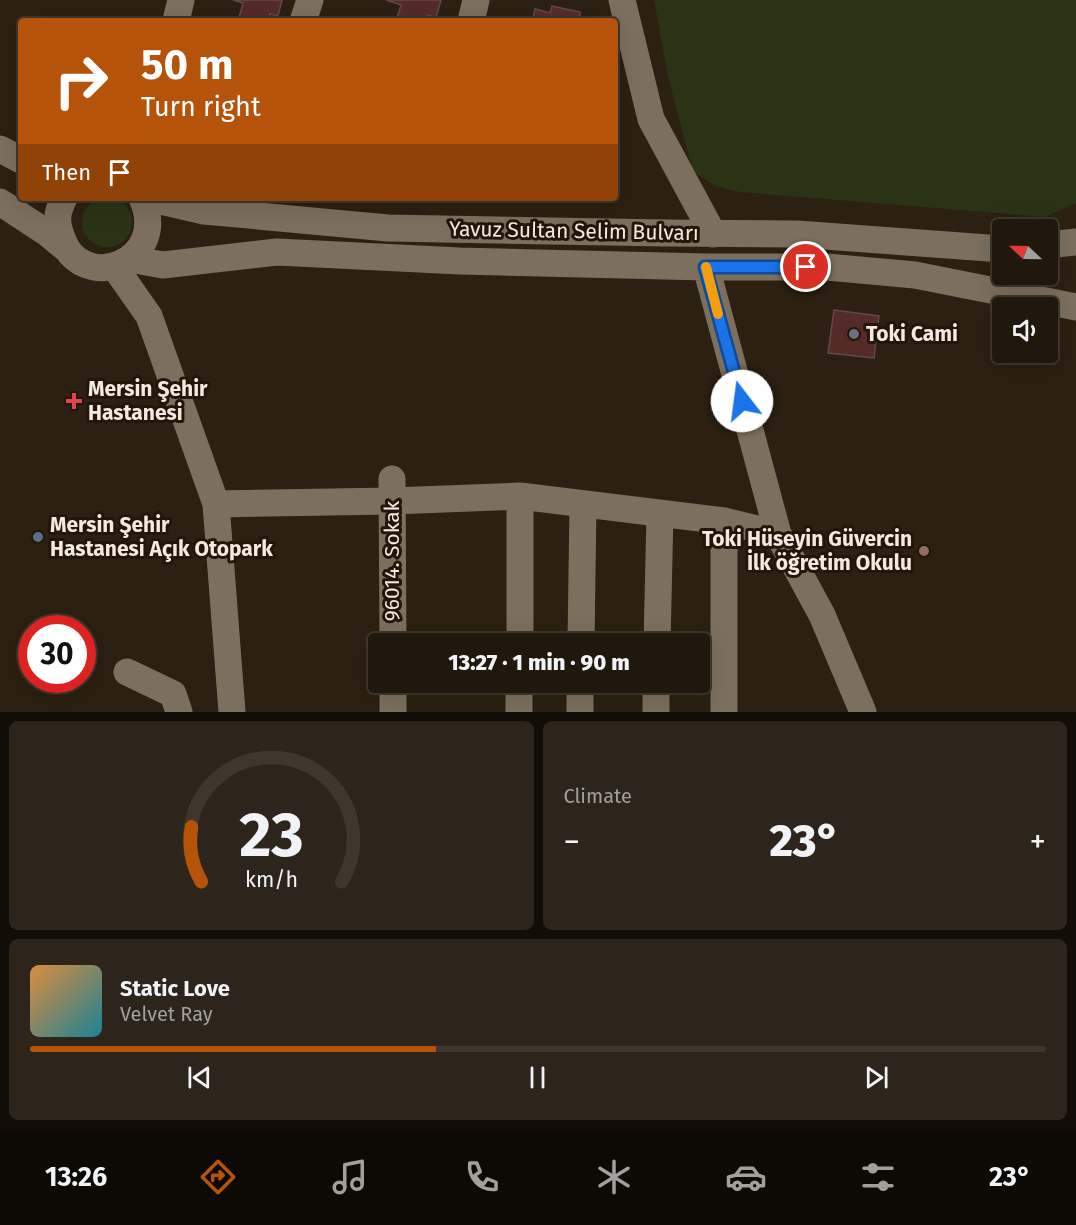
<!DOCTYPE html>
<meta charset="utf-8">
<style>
body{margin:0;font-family:"Fira Sans",sans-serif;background:#2d251b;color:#f1f3f6;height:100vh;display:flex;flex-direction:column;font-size:22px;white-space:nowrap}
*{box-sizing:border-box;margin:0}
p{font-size:20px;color:#a2a09d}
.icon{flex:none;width:33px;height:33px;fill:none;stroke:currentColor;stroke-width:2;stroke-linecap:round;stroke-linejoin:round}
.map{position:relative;height:712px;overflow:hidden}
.details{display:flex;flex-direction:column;gap:9px;padding:9px;background:#120d07;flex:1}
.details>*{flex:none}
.hud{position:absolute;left:18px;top:18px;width:600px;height:183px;border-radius:6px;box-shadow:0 6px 24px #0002,0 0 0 2px #3d372e;background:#b45309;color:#fff;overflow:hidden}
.needle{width:39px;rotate:292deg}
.buttons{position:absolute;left:992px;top:219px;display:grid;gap:12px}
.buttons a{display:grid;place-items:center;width:66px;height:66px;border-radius:6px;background:#20180d;box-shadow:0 6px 24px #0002,0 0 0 2px #3d372e;font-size:30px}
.speed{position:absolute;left:18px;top:615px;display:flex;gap:12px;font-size:30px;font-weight:700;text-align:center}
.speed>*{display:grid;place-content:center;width:78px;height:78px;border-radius:50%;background:#20180d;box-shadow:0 6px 24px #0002,0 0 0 2px #3d372e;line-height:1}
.speed .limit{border:9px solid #d22;background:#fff;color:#111}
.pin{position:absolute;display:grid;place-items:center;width:51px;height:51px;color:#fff;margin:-26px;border:3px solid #fff;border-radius:50%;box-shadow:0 2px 6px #0007}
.me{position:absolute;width:66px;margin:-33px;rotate:345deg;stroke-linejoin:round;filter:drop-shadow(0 0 4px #0008)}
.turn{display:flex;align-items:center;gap:21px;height:126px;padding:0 24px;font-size:27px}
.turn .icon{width:78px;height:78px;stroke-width:2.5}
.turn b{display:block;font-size:42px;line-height:51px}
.then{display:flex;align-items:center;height:57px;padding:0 24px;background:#0003;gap:12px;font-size:22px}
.big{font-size:45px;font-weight:800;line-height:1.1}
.details .widget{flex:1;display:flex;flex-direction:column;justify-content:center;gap:9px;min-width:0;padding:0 21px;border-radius:9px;background:#2d251b}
.details .dial{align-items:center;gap:0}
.dial svg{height:156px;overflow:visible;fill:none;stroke:#3d372e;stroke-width:7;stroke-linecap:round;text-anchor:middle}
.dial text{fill:#f1f3f6;stroke:none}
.song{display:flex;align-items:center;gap:18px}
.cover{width:72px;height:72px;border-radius:9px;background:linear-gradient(135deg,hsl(30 70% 55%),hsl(190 70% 35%))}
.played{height:6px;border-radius:3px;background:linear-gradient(90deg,#b45309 40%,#3d372e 40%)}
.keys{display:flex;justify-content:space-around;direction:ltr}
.heat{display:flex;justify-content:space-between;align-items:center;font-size:33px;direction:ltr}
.details .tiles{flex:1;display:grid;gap:9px;grid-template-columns:1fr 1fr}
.widget:last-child{grid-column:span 2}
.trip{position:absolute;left:368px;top:633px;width:342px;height:60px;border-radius:6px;background:#20180d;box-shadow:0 6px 24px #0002,0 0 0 2px #3d372e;font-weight:800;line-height:60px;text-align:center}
.dock{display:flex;height:96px;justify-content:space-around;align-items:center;background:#0d0a05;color:#a2a09d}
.dock .icon{width:42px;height:42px}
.dock .selected{color:#b45309}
.dock b{font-size:27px;color:#f1f3f6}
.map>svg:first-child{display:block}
.green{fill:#2b3316}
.building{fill:#552b27;stroke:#604a47;stroke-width:1.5}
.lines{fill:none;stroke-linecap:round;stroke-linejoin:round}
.minor{stroke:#7c6f5d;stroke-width:27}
.route-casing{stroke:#114b97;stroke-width:15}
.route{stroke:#1a73e8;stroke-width:10}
.slow{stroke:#f59e0b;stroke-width:10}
.worship-dot{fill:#6b7280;stroke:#211607;stroke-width:2}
.health-dot{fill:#e0444e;stroke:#211607;stroke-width:2}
.service-dot{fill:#5c6f8a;stroke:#211607;stroke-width:2}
.education-dot{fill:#8d6e63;stroke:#211607;stroke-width:2}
.labels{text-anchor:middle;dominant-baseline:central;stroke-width:6;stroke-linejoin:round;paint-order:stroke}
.street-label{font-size:21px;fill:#f2eae1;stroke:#211607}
.poi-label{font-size:21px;font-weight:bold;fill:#f2eae1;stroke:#211607;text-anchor:start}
</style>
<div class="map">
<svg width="1076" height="712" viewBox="0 0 1076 712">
<rect width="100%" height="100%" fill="#2b2011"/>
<path class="green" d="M654,0H1076V203L1045,217L740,192L715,186L693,171L668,77Z
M82 222a25 25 0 1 1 50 0a25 25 0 1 1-50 0Z"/>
<path class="building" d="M233,0H282L278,16L270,14L268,21H238L243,3Z
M386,0H441L436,18L428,15L426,21H396L401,5Z
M552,6L580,12V19L587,21H532L535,9L550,13Z
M834,310L879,316L874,358L828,353Z"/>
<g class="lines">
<path class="minor" d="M622,0L651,119L713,234
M176,21L181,0
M303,21L310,0
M471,21L476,0
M0,149L21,160
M64,198C56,214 56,222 62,238C81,295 171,263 142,198
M148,198L204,211L388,228L666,233L797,234L1002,249
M0,202L47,233L65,248
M1047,245L1076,242
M130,259L163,265L277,252L460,261L706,267H827L915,275L1076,307
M114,266L149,316L216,504L232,712
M706,267L778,534L822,615L863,712
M392,479L393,644
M216,504L392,501L520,496L724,521L778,534
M724,521V712
M520,644V496
M581,644L583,504
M657,644L660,513
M127,672L173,694L179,712
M393,682V712
M519,712V682
M580,712V682
M656,712V682"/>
</g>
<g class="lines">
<g class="route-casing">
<path id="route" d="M742,401L705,267H806"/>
</g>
<use href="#route" class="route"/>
<path class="slow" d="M706,267L718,314"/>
</g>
<circle class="worship-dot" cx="854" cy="334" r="6"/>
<path class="health-dot" d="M71 392h6v6h6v6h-6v6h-6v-6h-6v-6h6z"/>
<circle class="service-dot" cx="38" cy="537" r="6"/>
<circle class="education-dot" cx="924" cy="551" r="6"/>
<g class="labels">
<g class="street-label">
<text transform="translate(574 231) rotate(1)">Yavuz Sultan Selim Bulvarı</text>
<text transform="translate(392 561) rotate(-90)">96014. Sokak</text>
</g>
<g class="poi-label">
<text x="866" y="334">Toki Cami</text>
<text x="88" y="389">Mersin Şehir<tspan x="88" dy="24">Hastanesi</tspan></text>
<text x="50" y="525">Mersin Şehir<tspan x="50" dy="24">Hastanesi Açık Otopark</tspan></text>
<text x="912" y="539" text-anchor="end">Toki Hüseyin Güvercin<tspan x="912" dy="24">İlk öğretim Okulu</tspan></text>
</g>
</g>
</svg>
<div class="buttons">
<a><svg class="needle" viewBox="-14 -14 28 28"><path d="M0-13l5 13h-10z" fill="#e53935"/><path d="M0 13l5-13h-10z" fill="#a2a09d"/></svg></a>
<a><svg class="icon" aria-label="sound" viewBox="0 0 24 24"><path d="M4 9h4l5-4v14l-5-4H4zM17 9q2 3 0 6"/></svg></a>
</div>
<div class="speed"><div class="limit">30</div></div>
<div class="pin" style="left:806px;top:267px;background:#d93025"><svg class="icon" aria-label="arrive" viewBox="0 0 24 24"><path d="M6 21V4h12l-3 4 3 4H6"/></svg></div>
<svg class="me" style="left:742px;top:401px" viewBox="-20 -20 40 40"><circle r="19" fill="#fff"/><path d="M0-13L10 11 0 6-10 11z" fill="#1a73e8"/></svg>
<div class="trip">13:27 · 1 min · 90 m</div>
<div class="hud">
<div class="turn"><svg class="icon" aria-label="right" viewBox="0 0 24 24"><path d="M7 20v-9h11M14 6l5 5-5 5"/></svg><div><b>50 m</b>Turn right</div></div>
<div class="then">Then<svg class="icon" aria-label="arrive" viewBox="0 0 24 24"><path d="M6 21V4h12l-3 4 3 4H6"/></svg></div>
</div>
</div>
<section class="details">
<div class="tiles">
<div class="widget dial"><svg viewBox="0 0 100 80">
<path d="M14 69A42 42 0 1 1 86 69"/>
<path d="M14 69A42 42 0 0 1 9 41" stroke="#b45309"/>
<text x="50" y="56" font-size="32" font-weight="700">23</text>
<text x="50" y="72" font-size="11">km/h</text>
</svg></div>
<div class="widget"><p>Climate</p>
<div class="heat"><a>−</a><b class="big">23°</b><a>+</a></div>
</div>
<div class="widget">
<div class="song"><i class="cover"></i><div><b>Static Love</b><p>Velvet Ray</p></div></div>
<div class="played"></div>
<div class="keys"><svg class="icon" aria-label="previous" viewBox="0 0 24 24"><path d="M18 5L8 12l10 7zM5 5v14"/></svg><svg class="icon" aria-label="pause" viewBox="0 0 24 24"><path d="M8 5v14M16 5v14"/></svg><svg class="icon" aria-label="next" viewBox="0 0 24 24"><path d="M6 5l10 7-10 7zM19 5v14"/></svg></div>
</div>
</div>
</section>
<nav class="dock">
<b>13:26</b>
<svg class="icon selected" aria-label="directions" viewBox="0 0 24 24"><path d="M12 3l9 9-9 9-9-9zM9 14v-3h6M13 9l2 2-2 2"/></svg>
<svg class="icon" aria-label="music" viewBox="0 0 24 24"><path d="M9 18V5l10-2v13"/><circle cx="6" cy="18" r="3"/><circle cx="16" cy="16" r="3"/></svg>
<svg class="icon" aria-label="phone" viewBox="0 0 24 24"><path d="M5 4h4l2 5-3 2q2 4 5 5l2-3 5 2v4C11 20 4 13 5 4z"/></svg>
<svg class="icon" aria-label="climate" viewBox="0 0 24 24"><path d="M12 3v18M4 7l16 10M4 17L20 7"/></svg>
<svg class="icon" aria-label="car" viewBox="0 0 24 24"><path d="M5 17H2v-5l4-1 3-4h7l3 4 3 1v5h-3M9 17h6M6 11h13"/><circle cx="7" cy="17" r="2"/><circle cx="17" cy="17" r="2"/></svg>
<svg class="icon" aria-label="filters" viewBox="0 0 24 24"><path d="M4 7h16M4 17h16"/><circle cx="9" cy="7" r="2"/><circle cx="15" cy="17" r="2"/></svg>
<b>23°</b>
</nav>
